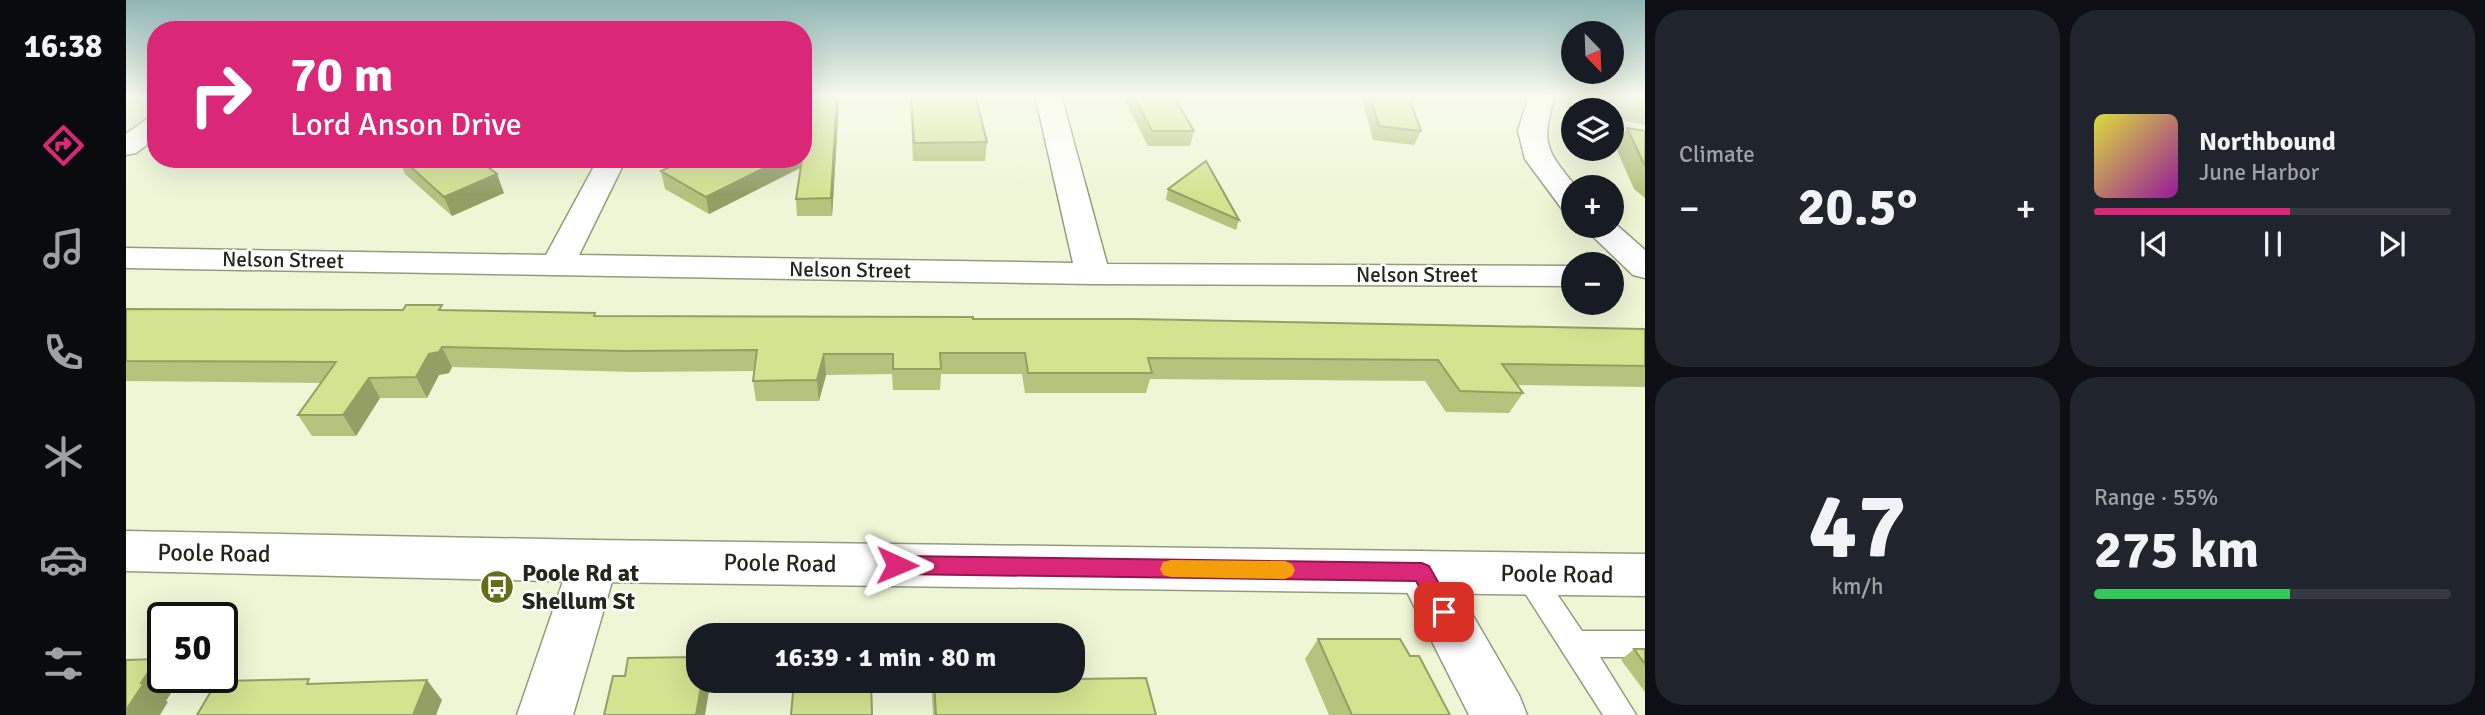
<!DOCTYPE html>
<meta charset="utf-8">
<style>
body{margin:0;font-family:Signika,sans-serif;background:#20242c;color:#f1f3f6;height:100vh;display:flex;flex-direction:column;font-size:26px;white-space:nowrap}
*{box-sizing:border-box;margin:0}
p{font-size:23px;color:#9ea1a6}
.icon{flex:none;width:38px;height:38px;fill:none;stroke:currentColor;stroke-width:2;stroke-linecap:round;stroke-linejoin:round}
.map{position:relative;flex:1;overflow:hidden}
.sheet{display:flex;flex-direction:column;gap:10px;padding:10px;background:#0d0f14;width:840px}
.sheet>*{flex:none}
.banner{position:absolute;left:21px;top:21px;width:665px;height:147px;border-radius:28px;box-shadow:0 7px 28px #0002;background:#db2777;color:#fff;overflow:hidden}
.needle{width:46px;rotate:157deg}
.tools{position:absolute;left:1435px;top:21px;display:grid;gap:14px}
.tools a{display:grid;place-items:center;width:63px;height:63px;border-radius:50%;background:#171b24;box-shadow:0 7px 28px #0002;font-size:35px}
.speed{position:absolute;left:21px;top:602px;display:flex;gap:14px;font-size:35px;font-weight:700;text-align:center}
.speed>*{display:grid;place-content:center;width:91px;height:91px;border-radius:50%;background:#171b24;box-shadow:0 7px 28px #0002;line-height:1}
.speed .limit{border:4px solid #111;border-radius:10px;background:#fff;color:#111}
.pin{position:absolute;display:grid;place-items:center;width:60px;height:60px;color:#fff;margin:-30px;border-radius:14px;box-shadow:0 4px 10px #0006}
.me{position:absolute;width:77px;margin:-38px;rotate:91deg;stroke-linejoin:round;filter:drop-shadow(0 0 5px #0008)}
.turn{display:flex;align-items:center;gap:24px;height:147px;padding:0 28px;font-size:32px}
.turn .icon{width:91px;height:91px;stroke-width:2.5}
.turn b{display:block;font-size:49px;line-height:60px}
.big{font-size:52px;font-weight:700;line-height:1.1}
.sheet .tile{flex:1;display:flex;flex-direction:column;justify-content:center;gap:10px;min-width:0;padding:0 24px;border-radius:28px;background:#20242c}
.sheet .dial{align-items:center;gap:0}
.dial b{font-size:91px;line-height:1}
.song{display:flex;align-items:center;gap:21px}
.cover{width:84px;height:84px;border-radius:10px;background:linear-gradient(135deg,hsl(60 70% 55%),hsl(300 70% 35%))}
.played{height:7px;border-radius:4px;background:linear-gradient(90deg,#db2777 55%,#363941 55%)}
.keys{display:flex;justify-content:space-around;direction:ltr}
.heat{display:flex;justify-content:space-between;align-items:center;font-size:38px;direction:ltr}
.charge{height:10px;border-radius:5px;background:linear-gradient(90deg,#34c759 55%,#363941 0)}
.sheet .tiles{flex:1;display:grid;gap:10px;grid-template-columns:repeat(2,1fr)}
.trip{position:absolute;left:560px;top:623px;width:399px;height:70px;border-radius:28px;background:#171b24;box-shadow:0 7px 28px #0002;font-weight:700;line-height:70px;text-align:center}
main{display:flex;flex:1;min-height:0}
.menu{display:flex;flex-direction:column;width:126px;justify-content:space-around;align-items:center;background:#090b0e;color:#9ea1a6}
.menu .icon{width:49px;height:49px}
.menu .on{color:#db2777}
.menu b{font-size:32px;color:#f1f3f6}
.map>svg:first-child{display:block}
.built{fill:#e2ebc3}
.green{fill:#bac493}
.lines{fill:none;stroke-linecap:round;stroke-linejoin:round}
.service-casing{stroke:#949b7d;stroke-width:3}
.minor-casing{stroke:#949b7d;stroke-width:3}
.tertiary-casing{stroke:#949b7d;stroke-width:3}
.secondary-casing{stroke:#949b7d;stroke-width:3}
.service{fill:#fff;fill-rule:evenodd}
.minor{fill:#fff;fill-rule:evenodd}
.tertiary{fill:#fff;fill-rule:evenodd}
.secondary{fill:#fff;fill-rule:evenodd}
.wall{fill:#b5c37c}
.shaded-wall{fill:#949f65}
.building{fill:#d3e390;stroke:#949f65;stroke-width:2}
.route{fill:#db2777;stroke:#8e194d;stroke-width:2}
.slow{fill:#f59e0b}
.labels{text-anchor:middle;dominant-baseline:central;stroke-width:5;stroke-linejoin:round;paint-order:stroke}
.street-label{font-size:21px;fill:#23261a;stroke:#fff}
.near-street-label{font-size:24px;fill:#23261a;stroke:#fff}
.near-poi-label{font-size:24px;font-weight:bold;fill:#23261a;stroke:#fff;text-anchor:start}
</style>
<main>
<nav class="menu">
<b>16:38</b>
<svg class="icon on" aria-label="directions" viewBox="0 0 24 24"><path d="M12 3l9 9-9 9-9-9zM9 14v-3h6M13 9l2 2-2 2"/></svg>
<svg class="icon" aria-label="music" viewBox="0 0 24 24"><path d="M9 18V5l10-2v13"/><circle cx="6" cy="18" r="3"/><circle cx="16" cy="16" r="3"/></svg>
<svg class="icon" aria-label="phone" viewBox="0 0 24 24"><path d="M5 4h4l2 5-3 2q2 4 5 5l2-3 5 2v4C11 20 4 13 5 4z"/></svg>
<svg class="icon" aria-label="climate" viewBox="0 0 24 24"><path d="M12 3v18M4 7l16 10M4 17L20 7"/></svg>
<svg class="icon" aria-label="car" viewBox="0 0 24 24"><path d="M5 17H2v-5l4-1 3-4h7l3 4 3 1v5h-3M9 17h6M6 11h13"/><circle cx="7" cy="17" r="2"/><circle cx="17" cy="17" r="2"/></svg>
<svg class="icon" aria-label="filters" viewBox="0 0 24 24"><path d="M4 7h16M4 17h16"/><circle cx="9" cy="7" r="2"/><circle cx="15" cy="17" r="2"/></svg>
</nav>
<div class="map">
<svg width="1519" height="715" viewBox="0 0 1519 715">
<rect width="100%" height="100%" fill="#eff6d6"/>
<path class="built" d="M0,95H30V113L0,135Z"/>
<path class="green" d="M1443,95H1519V125L1486,118V110L1440,109Z"/>
<g class="lines">
<g class="service-casing">
<path id="service" d="M1402,562L1412,566L1456,631H1519V657H1474L1510,715H1477L1392,582L1388,574L1392,566Z"/>
</g>
<g class="minor-casing">
<path id="minor" d="M909,95H935L981,264L1447,266V286L967,284L0,268V248L420,255L472,159H500L453,255L947,263Z
M1403,95H1429C1415,145 1419,148 1450,187H1447V212L1436,209L1399,159L1392,131Z
M1486,221L1519,250V278L1507,275L1456,226H1486Z
M468,540L485,546L492,561L447,715H391L444,561L451,546Z
M1296,551L1313,557L1393,695L1401,715H1343L1271,572L1279,557Z"/>
</g>
<g class="tertiary-casing">
<path id="tertiary" d="M30,117V138L10,153L0,155V134L21,119Z"/>
</g>
<g class="secondary-casing">
<path id="secondary" d="M0,531L468,540L1519,554V596L468,582L0,571Z"/>
</g>
<use href="#service" class="service"/>
<use href="#minor" class="minor"/>
<use href="#tertiary" class="tertiary"/>
<use href="#secondary" class="secondary"/>
</g>
<path class="wall" d="M784,95H849L861,142L859,161H787Z
M996,95H1047L1068,131L1064,146H1022Z
M1235,95H1291L1286,105L1295,131L1288,145L1247,140Z
M713,103L706,216H671L670,199L675,168L583,214L539,189L535,171L557,161Z
M1501,128L1519,131V198L1508,189L1489,146Z
M273,159H352L378,193L326,216L279,174Z
M1042,189L1113,220L1110,230L1040,200Z
M0,309L318,310L469,316L847,319L1519,329V387L1392,385L1397,393L1383,413L1320,412L1299,381L1024,379L1020,393H899L896,374H815L814,390H767L766,374L700,375L693,401H630L627,381L628,371L506,372L326,367L323,373L313,375L301,398H254L230,436H186L172,415L196,383L0,381Z
M1192,639L1284,656L1324,715H1203L1179,659Z
M1508,649H1519V692L1495,660Z
M807,681L1030,715H807L806,697Z"/>
<path class="shaded-wall" d="M711,95L713,103L706,216L705,198Z
M656,159H677L679,165L583,214L580,197Z
M371,174L378,193L326,216L318,197Z
M316,347L326,367L323,373L313,375L301,398L290,377L303,354Z
M698,354L700,375L693,401L691,380Z
M243,378L254,398L230,436L217,415Z
M31,659L37,664V677H52L54,679L40,701L42,702L34,715H0V710L15,683Z
M301,680L316,700L310,715H287Z
M574,681H580L583,691L579,715H570Z"/>
<path class="building" d="M687,95H711L705,198L670,199L676,159H677V106L685,105Z
M785,95H849L861,142L788,143Z
M1007,95H1047L1068,131H1026Z
M1244,95H1289L1285,103L1295,131L1253,126Z
M1501,128L1519,131V166Z
M276,159H352L371,174L318,197Z
M558,159H656L580,197L535,171L557,161Z
M1080,161L1113,220L1042,189Z
M280,305H316L313,310L469,313L468,316L847,317V319H1010L1519,329V366L1376,364L1397,393L1334,391L1312,360L1022,358L1026,373H902L899,353H814L815,369H767V354H698L691,380L627,381L631,350L500,351L316,347L313,352L303,354L290,377L243,378L217,415H172L210,362L0,361V309L277,310Z
M1192,639H1274L1284,656H1293L1324,715H1226Z
M1508,649H1519V664Z
M572,657V681H576L570,715H478L487,676H499L502,658Z
M31,659L15,683H18L0,710V660Z
M1020,678L1030,715H810L808,681H947V679Z
M183,679L181,684L301,680L287,715H71L91,681Z
M668,681H745L746,715H665Z"/>
<linearGradient id="sky" x2="0" y2="1"><stop stop-color="#8fb6b5"/><stop offset="0.49" stop-color="#f8fbed"/><stop offset="1" stop-color="#f8fbed" stop-opacity="0"/></linearGradient>
<rect width="1519" height="195" fill="url(#sky)"/>
<path class="route" d="M771,556L1296,563L1303,566L1329,612L1326,619L1318,622L1311,619L1290,581L771,574L764,571L761,565L764,559Z"/>
<path class="slow" d="M1045,560L1159,561L1166,564L1169,570L1166,576L1159,579L1045,577L1037,575L1034,569L1037,562Z"/>
<defs>
<g id="bus-disc" transform="scale(1.75)"><circle r="9.5" fill="#626e18" stroke="#fff"/><path d="M-5-6H5V4H4V6H2V4H-2V6H-4V4H-5ZM-3.5-4V0h7V-4ZM-3.5 1.2v1.5H-2V1.2ZM2 1.2v1.5H3.5V1.2Z" fill="#fff"/></g>
</defs>
<g fill-rule="evenodd">
<use href="#bus-disc" x="371" y="587"/>
</g>
<g class="labels">
<g class="street-label">
<text transform="translate(157 260) rotate(1)">Nelson Street</text>
<text transform="translate(724 270) rotate(1)">Nelson Street</text>
<text x="1291" y="275">Nelson Street</text>
</g>
<g class="near-street-label">
<text transform="translate(88 553) rotate(1)">Poole Road</text>
<text transform="translate(654 563) rotate(1)">Poole Road</text>
<text transform="translate(1431 574) rotate(1)">Poole Road</text>
</g>
<g class="near-poi-label">
<text x="396" y="573">Poole Rd at<tspan x="396" dy="28">Shellum St</tspan></text>
</g>
</g>
</svg>
<div class="tools">
<a><svg class="needle" viewBox="-14 -14 28 28"><path d="M0-13l5 13h-10z" fill="#e53935"/><path d="M0 13l5-13h-10z" fill="#9ea1a6"/></svg></a>
<a><svg class="icon" aria-label="layers" viewBox="0 0 24 24"><path d="M12 4l9 5-9 5-9-5zM3 14l9 5 9-5"/></svg></a>
<a>+</a>
<a>−</a>
</div>
<div class="speed"><div class="limit">50</div></div>
<div class="pin" style="left:1318px;top:612px;background:#d93025"><svg class="icon" aria-label="arrive" viewBox="0 0 24 24"><path d="M6 21V4h12l-3 4 3 4H6"/></svg></div>
<svg class="me" style="left:771px;top:565px" viewBox="-20 -20 40 40"><path d="M0-17L14 15 0 8-14 15z" fill="#db2777" stroke="#fff" stroke-width="4"/></svg>
<div class="trip">16:39 · 1 min · 80 m</div>
<div class="banner">
<div class="turn"><svg class="icon" aria-label="right" viewBox="0 0 24 24"><path d="M7 20v-9h11M14 6l5 5-5 5"/></svg><div><b>70 m</b>Lord Anson Drive</div></div>
</div>
</div>
<section class="sheet">
<div class="tiles">
<div class="tile"><p>Climate</p>
<div class="heat"><a>−</a><b class="big">20.5°</b><a>+</a></div>
</div>
<div class="tile">
<div class="song"><i class="cover"></i><div><b>Northbound</b><p>June Harbor</p></div></div>
<div class="played"></div>
<div class="keys"><svg class="icon" aria-label="previous" viewBox="0 0 24 24"><path d="M18 5L8 12l10 7zM5 5v14"/></svg><svg class="icon" aria-label="pause" viewBox="0 0 24 24"><path d="M8 5v14M16 5v14"/></svg><svg class="icon" aria-label="next" viewBox="0 0 24 24"><path d="M6 5l10 7-10 7zM19 5v14"/></svg></div>
</div>
<div class="tile dial"><b>47</b><p>km/h</p></div>
<div class="tile"><p>Range · 55%</p><b class="big">275 km</b><div class="charge"></div></div>
</div>
</section>
</main>
